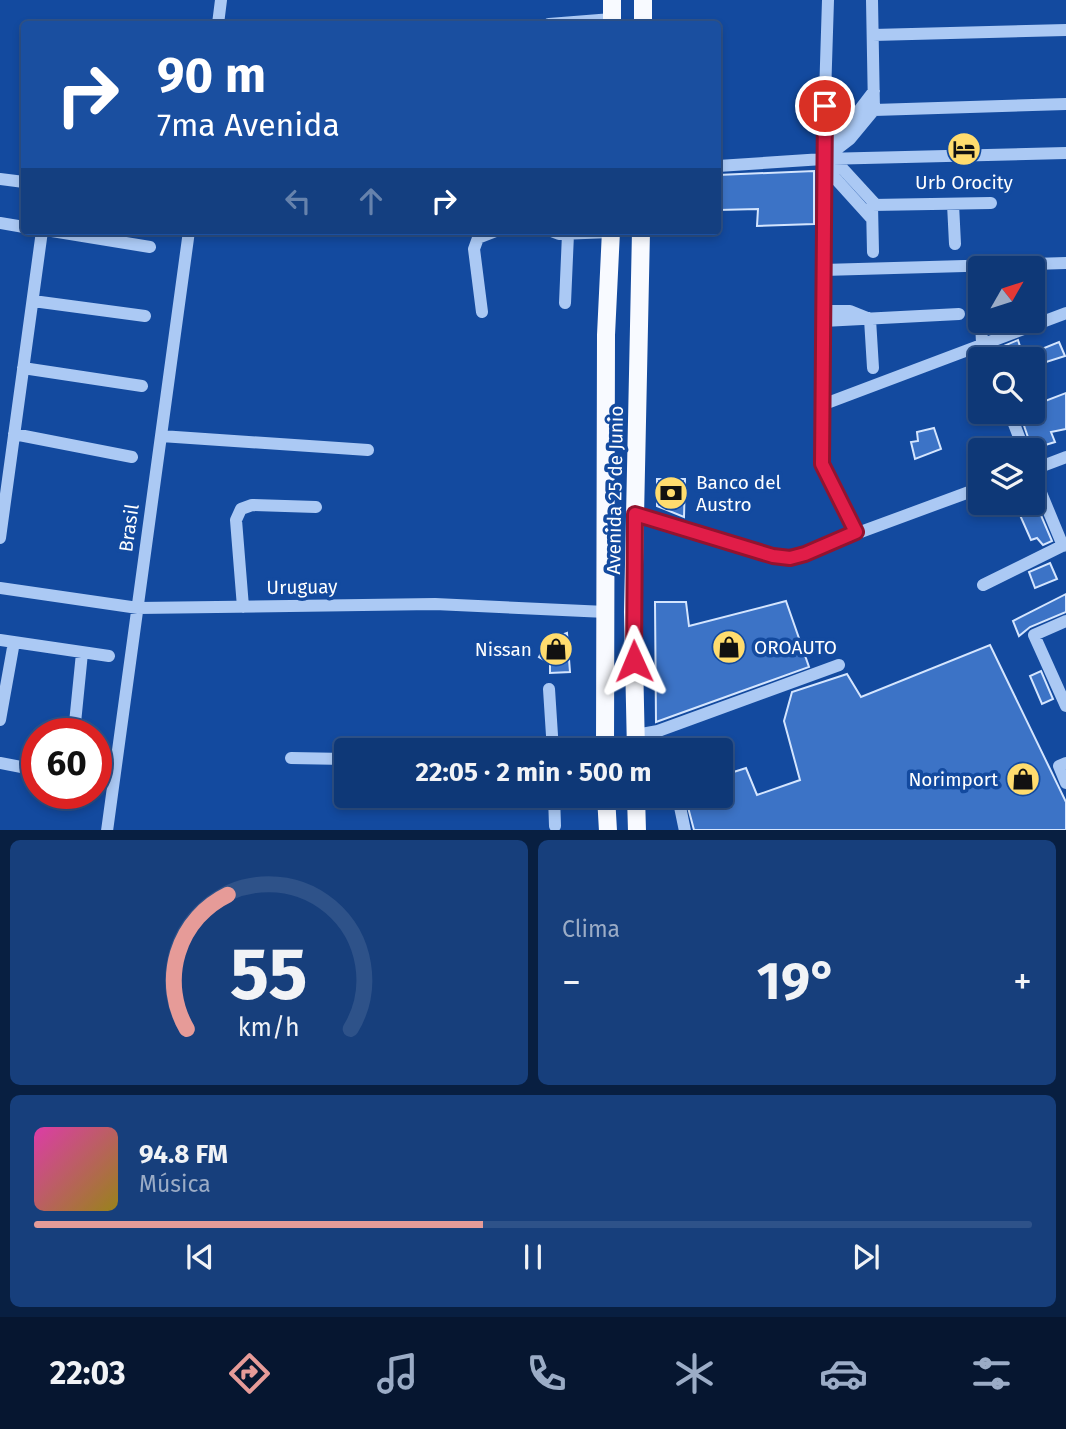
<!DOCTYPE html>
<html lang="es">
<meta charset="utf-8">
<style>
body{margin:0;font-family:"Fira Sans",sans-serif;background:#173f7c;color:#f1f3f6;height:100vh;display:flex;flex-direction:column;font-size:26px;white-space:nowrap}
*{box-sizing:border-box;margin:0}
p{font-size:23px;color:#9bacc6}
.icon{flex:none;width:38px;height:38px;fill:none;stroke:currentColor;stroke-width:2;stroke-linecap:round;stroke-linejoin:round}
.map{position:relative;height:830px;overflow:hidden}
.drawer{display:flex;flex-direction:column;gap:10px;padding:10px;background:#081f41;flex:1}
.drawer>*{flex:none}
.top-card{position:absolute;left:21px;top:21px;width:700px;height:214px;border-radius:7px;box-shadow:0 4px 10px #0003,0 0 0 2px #2e5289;background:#1a4fa0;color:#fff;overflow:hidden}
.needle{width:46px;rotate:51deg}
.buttons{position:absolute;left:968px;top:256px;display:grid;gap:14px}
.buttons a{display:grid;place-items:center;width:77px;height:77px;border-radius:7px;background:#0e3877;box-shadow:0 4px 10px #0003,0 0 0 2px #2e5289;font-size:35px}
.speed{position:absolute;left:21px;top:718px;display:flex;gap:14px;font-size:35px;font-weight:700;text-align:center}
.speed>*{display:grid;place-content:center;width:91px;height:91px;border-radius:50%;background:#0e3877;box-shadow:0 4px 10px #0003,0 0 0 2px #2e5289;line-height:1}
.speed .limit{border:10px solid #d22;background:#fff;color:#111}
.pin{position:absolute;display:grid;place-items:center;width:60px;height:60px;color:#fff;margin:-30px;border:4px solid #fff;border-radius:50%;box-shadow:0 2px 7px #0007}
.me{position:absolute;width:77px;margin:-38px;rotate:359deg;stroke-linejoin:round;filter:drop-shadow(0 0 5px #0008)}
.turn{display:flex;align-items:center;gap:24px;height:147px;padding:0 21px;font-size:32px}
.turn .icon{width:91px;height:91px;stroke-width:2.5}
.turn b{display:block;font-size:49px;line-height:60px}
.lanes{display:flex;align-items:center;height:66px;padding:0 21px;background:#0003;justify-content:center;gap:35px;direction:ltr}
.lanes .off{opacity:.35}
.big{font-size:52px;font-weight:700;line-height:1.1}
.drawer .card{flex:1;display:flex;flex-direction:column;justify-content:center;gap:10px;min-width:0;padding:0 24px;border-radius:10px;background:#173f7c}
.drawer .dial{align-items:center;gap:0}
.dial svg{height:182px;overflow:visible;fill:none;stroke:#2e5289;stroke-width:7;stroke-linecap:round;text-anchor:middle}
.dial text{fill:#f1f3f6;stroke:none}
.song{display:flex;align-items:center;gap:21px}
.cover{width:84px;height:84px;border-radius:10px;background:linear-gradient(135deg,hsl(320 70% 55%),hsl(50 70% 35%))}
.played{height:7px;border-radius:4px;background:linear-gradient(90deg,#e69b98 45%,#2e5289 45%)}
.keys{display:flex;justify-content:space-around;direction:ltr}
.heat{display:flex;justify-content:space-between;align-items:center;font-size:38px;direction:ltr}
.drawer .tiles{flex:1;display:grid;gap:10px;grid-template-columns:1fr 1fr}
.card:last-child{grid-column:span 2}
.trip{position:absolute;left:334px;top:738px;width:399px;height:70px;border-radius:7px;background:#0e3877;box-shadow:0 4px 10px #0003,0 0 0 2px #2e5289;font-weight:700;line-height:70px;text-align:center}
.tab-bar{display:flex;height:112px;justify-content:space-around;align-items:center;background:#061630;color:#9bacc6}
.tab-bar .icon{width:49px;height:49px}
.tab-bar .active{color:#e69b98}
.tab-bar b{font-size:32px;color:#f1f3f6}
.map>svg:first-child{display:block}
.building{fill:#3c73c6;stroke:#d4e5fe;stroke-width:2}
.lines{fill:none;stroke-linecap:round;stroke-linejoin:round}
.minor{stroke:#abc9f4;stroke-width:12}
.major{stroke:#f8faff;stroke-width:18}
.route-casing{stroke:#92132f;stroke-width:18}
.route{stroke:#e11d48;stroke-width:12}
.labels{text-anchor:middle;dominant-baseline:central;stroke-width:7;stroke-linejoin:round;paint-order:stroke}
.poi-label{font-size:19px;fill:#fff;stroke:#134a9f;text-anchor:start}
.street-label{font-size:19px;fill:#fff;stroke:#134a9f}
</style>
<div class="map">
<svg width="1066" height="831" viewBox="0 0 1066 831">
<rect width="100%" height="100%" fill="#134a9f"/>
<path class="building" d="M814,171V224L757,226L758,209L718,210V175Z
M1018,340L1023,356L997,359L994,350Z
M1059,342L1065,356L1043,363L1039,350Z
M1032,387L1040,403L1066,393V429L1051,432L1055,442L1032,449L1019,411H1032Z
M934,428L941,449L915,459L911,442L918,441L917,432Z
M657,479H685L684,517L657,506Z
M1021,502H1034L1037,506L1052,541L1043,545L1037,538L1031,540L1019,513Z
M1050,563L1057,579L1035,588L1029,572Z
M1066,594V612L1030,627L1019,636L1013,621Z
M786,601L809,667L656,722L655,602H686L689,626Z
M567,633L570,672L550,673V663L539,657L548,640Z
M990,645L1066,802V830H694L685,796H721V776L746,768L757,795L800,780L784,721L792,692L847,674L861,697Z
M1041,671L1053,699L1042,704L1030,676Z"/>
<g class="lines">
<path class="minor" d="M828,0L823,159V464L856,532
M218,24L221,0
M549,24L612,19
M873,35L1066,30
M874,110L1066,104
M829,150L874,91
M824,159L850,139L874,110L872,0
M824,159L834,177L872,219
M827,161L843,169L876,205
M718,166L823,159L1066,153
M0,179L24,182
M953,204L955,244
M0,223L24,227
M52,231L150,247
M551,231L559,234L611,232
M873,252L872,205L991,203
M979,265L980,291
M823,270L1066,263
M33,301L145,316
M565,303L568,234
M823,311H850L870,319
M482,312L474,249L478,238L496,231
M870,319L873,368
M981,320L982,344L988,359
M823,321L959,314
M23,368L142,386
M822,405L1066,313
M1009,411L1024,450
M14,434L132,457
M161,436L368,450
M1032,470L1066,457
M1032,471L1063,546
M635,514L773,556L790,558L980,488
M0,538L42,231
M983,585L1066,544
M0,588L138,608L435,604L606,612
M243,607L236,520L241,509L252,505L316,507
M1066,621L1034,635L1066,706
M0,640L109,656
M549,689L553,751
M0,720L14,642
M74,733L82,653
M636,735L658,731L839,665
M291,758L346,759
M0,763L37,770
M1066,763L1059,766L1066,783
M554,796L555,826
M679,802L685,831
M107,831L189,231"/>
<path class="major" d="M612,0V24
M643,24V0
M605,751L606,335L611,231
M636,751L633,612L641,231
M606,796L608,831
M636,796L637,831"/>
</g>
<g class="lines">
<g class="route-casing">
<path id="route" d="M634,661L635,514L773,556L790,558L805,554L856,532L822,464L825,106"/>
</g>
<use href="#route" class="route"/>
</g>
<defs>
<g id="hotel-disc" transform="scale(1.75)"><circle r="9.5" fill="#ffdc6e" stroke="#134a9f"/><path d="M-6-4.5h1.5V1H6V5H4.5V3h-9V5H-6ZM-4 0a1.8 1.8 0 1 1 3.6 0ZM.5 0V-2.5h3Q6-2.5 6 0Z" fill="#111"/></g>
<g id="bank-disc" transform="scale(1.75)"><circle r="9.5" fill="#ffdc6e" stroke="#134a9f"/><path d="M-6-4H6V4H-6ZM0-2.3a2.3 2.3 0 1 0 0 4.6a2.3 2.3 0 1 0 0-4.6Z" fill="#111"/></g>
<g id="shop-disc" transform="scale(1.75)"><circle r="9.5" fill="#ffdc6e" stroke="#134a9f"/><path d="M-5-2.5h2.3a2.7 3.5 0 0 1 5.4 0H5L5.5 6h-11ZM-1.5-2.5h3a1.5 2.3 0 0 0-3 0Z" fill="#111"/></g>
</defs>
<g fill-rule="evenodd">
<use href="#hotel-disc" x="964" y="149"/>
<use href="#bank-disc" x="671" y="493"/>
<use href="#shop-disc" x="729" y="647"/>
<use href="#shop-disc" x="556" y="649"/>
<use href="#shop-disc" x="1023" y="779"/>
</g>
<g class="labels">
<g class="poi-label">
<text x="964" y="182" text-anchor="middle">Urb Orocity</text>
<text x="696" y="482">Banco del<tspan x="696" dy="22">Austro</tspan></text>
<text x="754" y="647">OROAUTO</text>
<text x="532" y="649" text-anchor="end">Nissan</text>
<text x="998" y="779" text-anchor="end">Norimport</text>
</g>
<g class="street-label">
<text transform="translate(615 490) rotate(-89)">Avenida 25 de Junio</text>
<text transform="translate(129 528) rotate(-82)">Brasil</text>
<text transform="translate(302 587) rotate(-1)">Uruguay</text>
</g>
</g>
</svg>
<div class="buttons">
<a><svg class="needle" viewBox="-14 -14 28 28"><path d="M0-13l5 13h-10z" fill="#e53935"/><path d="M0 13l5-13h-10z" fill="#9bacc6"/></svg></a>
<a><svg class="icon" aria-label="search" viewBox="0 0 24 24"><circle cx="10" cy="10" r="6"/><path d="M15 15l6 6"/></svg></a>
<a><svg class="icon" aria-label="layers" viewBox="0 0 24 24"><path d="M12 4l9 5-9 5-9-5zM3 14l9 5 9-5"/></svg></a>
</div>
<div class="speed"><div class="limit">60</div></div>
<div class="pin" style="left:825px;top:106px;background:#d93025"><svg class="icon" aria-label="arrive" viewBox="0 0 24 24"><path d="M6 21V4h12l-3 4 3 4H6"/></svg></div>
<svg class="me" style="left:634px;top:661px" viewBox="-20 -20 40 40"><path d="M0-17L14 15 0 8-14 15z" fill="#e11d48" stroke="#fff" stroke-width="4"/></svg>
<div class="trip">22:05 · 2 min · 500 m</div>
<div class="top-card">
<div class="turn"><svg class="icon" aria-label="right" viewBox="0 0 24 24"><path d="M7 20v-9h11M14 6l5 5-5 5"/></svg><div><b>90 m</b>7ma Avenida</div></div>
<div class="lanes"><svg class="icon off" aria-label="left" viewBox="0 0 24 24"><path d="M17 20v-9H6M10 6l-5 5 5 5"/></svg><svg class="icon off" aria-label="ahead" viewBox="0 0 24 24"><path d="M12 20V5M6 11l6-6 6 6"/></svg><svg class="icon" aria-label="right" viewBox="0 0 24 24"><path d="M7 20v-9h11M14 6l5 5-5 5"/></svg></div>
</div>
</div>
<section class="drawer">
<div class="tiles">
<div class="card dial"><svg viewBox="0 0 100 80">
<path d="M14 69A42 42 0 1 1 86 69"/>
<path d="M14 69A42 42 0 0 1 32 10" stroke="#e69b98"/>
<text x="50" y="56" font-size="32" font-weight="700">55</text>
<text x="50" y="72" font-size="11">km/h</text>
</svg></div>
<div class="card"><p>Clima</p>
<div class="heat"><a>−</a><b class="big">19°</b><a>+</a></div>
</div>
<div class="card">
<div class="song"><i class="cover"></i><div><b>94.8 FM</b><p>Música</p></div></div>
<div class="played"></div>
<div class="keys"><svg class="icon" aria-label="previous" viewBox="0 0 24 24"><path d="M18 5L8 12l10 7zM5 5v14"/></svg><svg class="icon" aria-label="pause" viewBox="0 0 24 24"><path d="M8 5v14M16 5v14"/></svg><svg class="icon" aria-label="next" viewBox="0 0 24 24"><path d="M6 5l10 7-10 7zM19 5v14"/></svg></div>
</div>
</div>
</section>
<nav class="tab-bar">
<b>22:03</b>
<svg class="icon active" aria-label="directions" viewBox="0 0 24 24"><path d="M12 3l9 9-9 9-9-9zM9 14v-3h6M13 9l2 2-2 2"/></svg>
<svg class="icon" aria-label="music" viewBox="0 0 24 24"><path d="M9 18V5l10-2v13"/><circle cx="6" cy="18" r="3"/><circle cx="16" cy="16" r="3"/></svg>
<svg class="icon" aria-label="phone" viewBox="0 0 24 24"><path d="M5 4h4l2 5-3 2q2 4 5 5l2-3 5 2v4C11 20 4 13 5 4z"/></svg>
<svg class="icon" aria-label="climate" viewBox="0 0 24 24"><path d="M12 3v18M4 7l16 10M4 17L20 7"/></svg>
<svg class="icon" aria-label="car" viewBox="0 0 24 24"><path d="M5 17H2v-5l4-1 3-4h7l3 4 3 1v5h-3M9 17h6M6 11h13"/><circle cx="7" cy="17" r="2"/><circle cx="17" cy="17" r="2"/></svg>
<svg class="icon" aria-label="filters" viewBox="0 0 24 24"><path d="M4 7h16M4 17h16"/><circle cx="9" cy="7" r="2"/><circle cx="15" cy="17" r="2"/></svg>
</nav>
